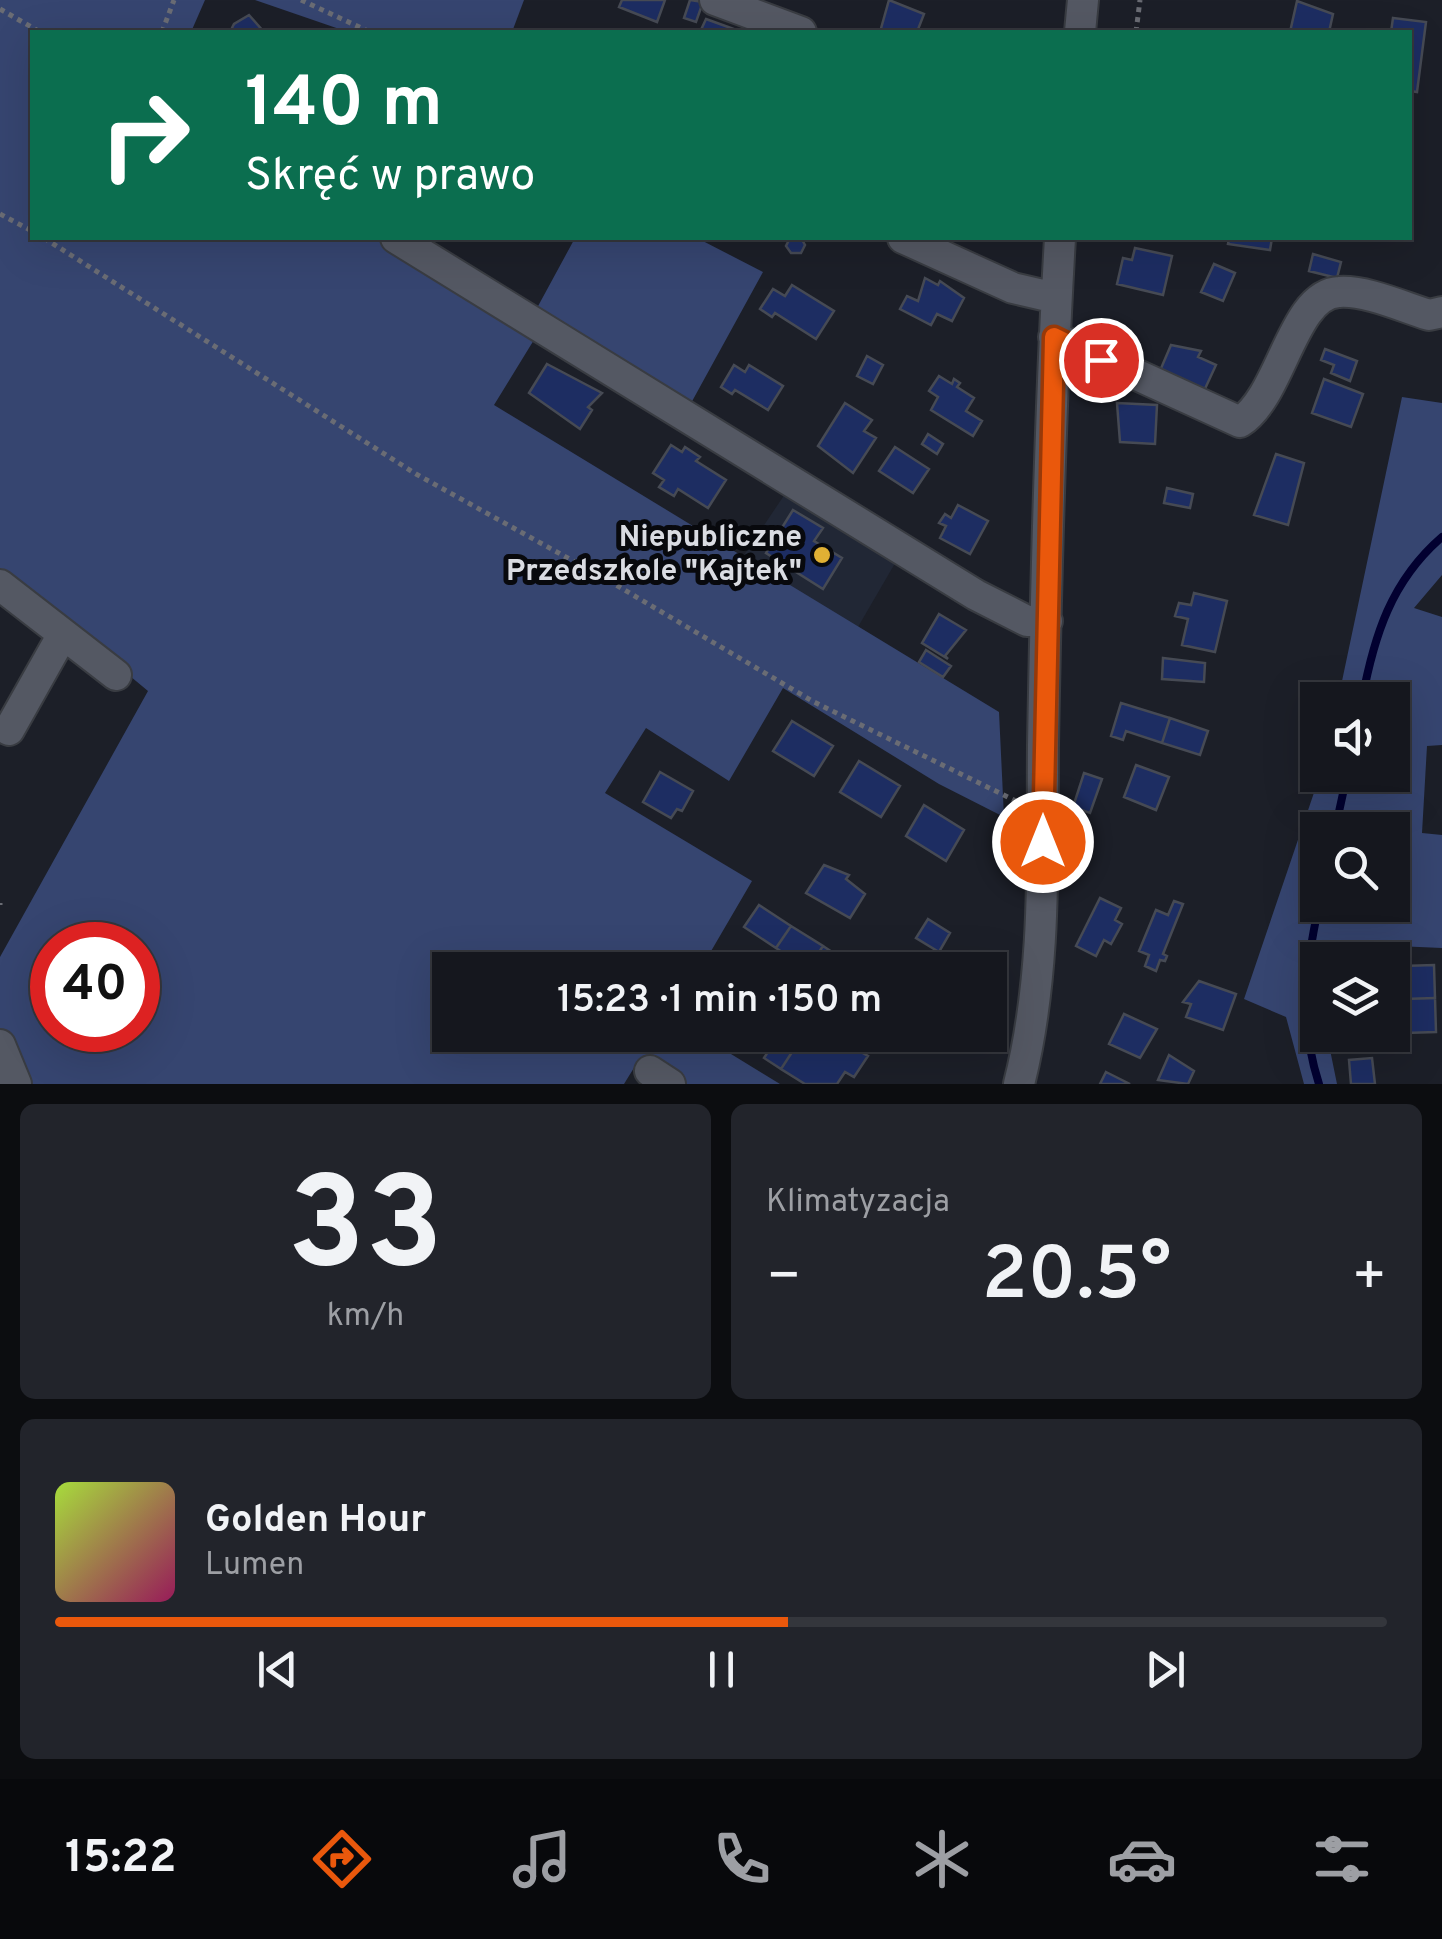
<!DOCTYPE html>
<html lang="pl">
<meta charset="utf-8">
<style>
body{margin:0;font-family:Overpass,sans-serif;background:#22242b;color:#f1f3f6;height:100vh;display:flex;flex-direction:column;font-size:38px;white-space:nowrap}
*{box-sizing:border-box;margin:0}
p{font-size:32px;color:#9d9fa4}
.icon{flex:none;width:55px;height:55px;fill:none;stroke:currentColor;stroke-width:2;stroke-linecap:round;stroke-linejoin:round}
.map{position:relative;height:1084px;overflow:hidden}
.sheet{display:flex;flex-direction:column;gap:20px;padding:20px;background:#0c0d10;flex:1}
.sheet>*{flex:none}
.guide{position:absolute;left:30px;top:30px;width:1382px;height:210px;border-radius:0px;box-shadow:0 10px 40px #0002,0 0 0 2px #34363c;background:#0b6e4f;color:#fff;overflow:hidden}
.controls{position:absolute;left:1300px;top:682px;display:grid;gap:20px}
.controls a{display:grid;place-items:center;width:110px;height:110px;border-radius:0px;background:#15171e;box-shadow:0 10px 40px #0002,0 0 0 2px #34363c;font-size:50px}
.speed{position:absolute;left:30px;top:922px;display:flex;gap:20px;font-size:50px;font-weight:700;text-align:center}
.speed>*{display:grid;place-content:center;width:130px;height:130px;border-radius:50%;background:#15171e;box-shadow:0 10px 40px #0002,0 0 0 2px #34363c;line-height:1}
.speed .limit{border:15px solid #d22;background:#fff;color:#111}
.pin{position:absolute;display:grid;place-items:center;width:85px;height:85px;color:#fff;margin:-42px;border:5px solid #fff;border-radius:50%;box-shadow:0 2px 10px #0007}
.me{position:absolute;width:110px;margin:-55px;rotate:0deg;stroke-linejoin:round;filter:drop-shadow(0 0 8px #0008)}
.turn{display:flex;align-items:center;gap:35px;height:210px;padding:0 50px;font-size:45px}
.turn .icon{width:130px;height:130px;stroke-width:2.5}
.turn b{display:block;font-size:70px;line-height:85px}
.big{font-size:75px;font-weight:600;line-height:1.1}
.sheet .card{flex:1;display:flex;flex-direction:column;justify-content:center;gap:15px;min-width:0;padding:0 35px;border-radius:15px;background:#22242b}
.sheet .dial{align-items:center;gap:0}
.dial b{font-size:130px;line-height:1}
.song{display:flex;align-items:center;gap:30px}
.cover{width:120px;height:120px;border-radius:15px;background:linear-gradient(135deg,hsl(80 70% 55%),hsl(330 70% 35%))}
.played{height:10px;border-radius:5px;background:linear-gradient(90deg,#ea580c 55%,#34363c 55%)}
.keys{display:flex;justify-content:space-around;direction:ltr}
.heat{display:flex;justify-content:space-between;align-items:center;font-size:55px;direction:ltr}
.sheet .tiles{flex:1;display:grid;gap:20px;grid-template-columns:1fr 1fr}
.card:last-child{grid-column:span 2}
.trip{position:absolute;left:432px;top:952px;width:575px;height:100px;border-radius:0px;background:#15171e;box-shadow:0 10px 40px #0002,0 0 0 2px #34363c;font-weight:600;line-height:100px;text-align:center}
.tabs{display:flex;height:160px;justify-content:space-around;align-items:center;background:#08090c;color:#9d9fa4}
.tabs .icon{width:70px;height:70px}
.tabs .selected{color:#ea580c}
.tabs b{font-size:45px;color:#f1f3f6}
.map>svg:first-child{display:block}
.built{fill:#212735}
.green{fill:#364570;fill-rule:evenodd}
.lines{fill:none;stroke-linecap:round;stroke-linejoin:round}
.stream{stroke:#020030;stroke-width:8}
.building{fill:#1d2d62;stroke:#464a54;stroke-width:2.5}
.minor-casing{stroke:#393c42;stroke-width:34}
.path{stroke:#6a6c74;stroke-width:5;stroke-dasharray:5 5;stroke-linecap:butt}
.minor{stroke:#545863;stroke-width:30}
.route-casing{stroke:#983908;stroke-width:25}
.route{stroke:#ea580c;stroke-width:18}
.poi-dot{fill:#e0b034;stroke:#08090d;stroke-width:4}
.labels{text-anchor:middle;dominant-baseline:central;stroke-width:10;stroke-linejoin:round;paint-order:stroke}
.poi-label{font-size:30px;font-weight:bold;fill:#dadce2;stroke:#08090d;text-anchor:end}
</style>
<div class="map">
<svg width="1442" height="1084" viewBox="0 0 1442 1084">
<rect width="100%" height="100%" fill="#1c1f28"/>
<path class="built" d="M791,485L901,553L858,627L742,558Z"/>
<path class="green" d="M0,0H205L191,32H32V238H417L537,308L575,238H697L763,272L690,405L548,317L494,405L999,712L1004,817L939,784L783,688L729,781L646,728L605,793L752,881L700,970H450V1035H700L780,1084H684L640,1058L624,1084H0V957L148,691L0,568ZM52,945H138V1030H52Z
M255,0H524L512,32H348Z
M1402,397L1442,403V575L1414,608L1442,617V745L1427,746L1422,833L1442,835V948L1327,943L1326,960H1318V1035H1327L1337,1084H1304L1286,1017L1244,999L1320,775H1392V700H1338ZM1392,830V905H1318V830Z"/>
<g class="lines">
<path class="stream" d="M1362,700C1374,636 1391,581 1442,537
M1335,830L1347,775
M1319,1084C1299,1022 1305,968 1319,905"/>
</g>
<path class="building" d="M622,0H665L657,22L619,7Z
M690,0L703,2L696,22L684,18Z
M889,0L924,14L917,32H880Z
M1297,1L1333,14L1329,32H1290Z
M249,15L264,32H230L234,24Z
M1393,18L1426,22L1417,92L1410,91V32H1391Z
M706,19L742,32H700Z
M790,238H801L805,245L801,253H791L786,246Z
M1272,238L1270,250L1228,244L1229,239H1222Z
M1135,248L1172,256L1163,295L1117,284L1123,258L1132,260Z
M1313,254L1341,262L1337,278L1309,271Z
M1214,264L1235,273L1223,301L1201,292Z
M925,278L938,285L940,281L964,298L952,321L937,314L931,325L900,309L907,296L918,301Z
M792,285L834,311L816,339L775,313L772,317L760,309L773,289L785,296Z
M1171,345L1201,351L1198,357L1216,365L1203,393L1159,373Z
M1325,349L1357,361L1350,381L1331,373L1334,365L1321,360Z
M1080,354L1123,375L1116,390L1101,392L1070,378Z
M867,356L883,365L873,384L857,376Z
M547,364L602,393L588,407L592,410L580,429L529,393Z
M734,365L745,372L749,365L783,386L768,410L735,390L732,394L721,387Z
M939,376L952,384L954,379L960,383L957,387L974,398L966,411L982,421L973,436L931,410L938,397L929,391Z
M1324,379L1363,394L1351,427L1312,413Z
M845,403L872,420L864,431L876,438L853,473L818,446Z
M1117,403L1157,405L1155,444L1120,442Z
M928,434L943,444L937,454L922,444Z
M671,445L682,452L685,447L700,457L696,461L726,480L708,508L678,489L674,496L659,487L664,480L653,473Z
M895,447L929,469L913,493L879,471Z
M1276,454L1304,463L1288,525L1254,515Z
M1167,488L1193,494L1190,508L1164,503Z
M958,505L988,521L970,554L940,538L946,526L939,523L945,514L951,518Z
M793,510L823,528L814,541L842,558L823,589L766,553Z
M1194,593L1227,601L1215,652L1182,645L1188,619L1175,616L1179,603L1191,605Z
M939,614L966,630L945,656L948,659L922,643Z
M926,650L951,666L943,677L919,662Z
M1163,658L1205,663L1204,682L1162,679Z
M1121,703L1170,718L1162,743L1126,731L1123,740L1111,736Z
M1170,718L1208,731L1200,755L1162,743Z
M792,721L833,746L814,776L773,751Z
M859,761L900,786L881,817L840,792Z
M1136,765L1169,777L1156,810L1124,797Z
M660,772L693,791L682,811L677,809L671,818L643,802Z
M1084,773L1102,779L1090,813L1073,807Z
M924,805L964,830L946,861L906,836Z
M824,865L849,875L846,879L865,894L850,918L806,893Z
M1100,898L1121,908L1115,920L1122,924L1111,944L1104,940L1096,956L1076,946Z
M1174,901L1183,904L1163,954L1167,956L1165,961L1160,960L1156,971L1145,966L1149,955L1139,951L1156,910L1168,915Z
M759,905L791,926L776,948L744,927Z
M928,919L950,933L939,952L916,938Z
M791,926L823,946L808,969L776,948Z
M823,946L855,967L853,970L808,969Z
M1434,965L1435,998L1404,999L1403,966Z
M1199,981L1236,994L1223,1030L1186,1017L1191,1004L1183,1002Z
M1435,998L1436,1032L1405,1033L1404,999Z
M1124,1014L1157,1029L1140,1058L1109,1044Z
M779,1035L798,1043L781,1069L764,1058Z
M803,1035H830L868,1056L854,1077L845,1072L837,1084H805L781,1069Z
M1169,1055L1194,1071L1188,1084L1158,1080Z
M1372,1058L1375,1084H1351L1349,1060Z
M1106,1072L1130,1084H1100Z"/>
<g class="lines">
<g class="minor-casing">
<path id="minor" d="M715,0L801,32
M1080,32L1083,0
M396,238L976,595L1027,621H1047
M903,238L1013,288L1056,298
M1054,337L1240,422C1282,395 1292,294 1339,292C1366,290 1403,307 1429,315L1442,312
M0,585L116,675
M9,730L63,634
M0,1045L16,1084
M650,1071L670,1084
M1019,1084C1047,973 1042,858 1043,745C1046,575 1050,407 1060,238"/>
</g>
<path class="path" d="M301,0L370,32
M0,9L40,32
M162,32L174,0
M1136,32L1140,0
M0,214L32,231
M44,238L416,474L611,582L814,702L1018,802
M0,903V905"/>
<use href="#minor" class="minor"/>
</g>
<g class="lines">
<g class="route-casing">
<path id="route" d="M1043,842L1054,337L1101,360"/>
</g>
<use href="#route" class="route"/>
</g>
<circle class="poi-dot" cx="822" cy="555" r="10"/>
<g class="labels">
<g class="poi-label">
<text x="802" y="538">Niepubliczne<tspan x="802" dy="34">Przedszkole "Kajtek"</tspan></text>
</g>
</g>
</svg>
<div class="controls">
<a><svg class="icon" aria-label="sound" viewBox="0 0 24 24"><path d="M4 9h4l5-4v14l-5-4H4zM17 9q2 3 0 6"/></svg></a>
<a><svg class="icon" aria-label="search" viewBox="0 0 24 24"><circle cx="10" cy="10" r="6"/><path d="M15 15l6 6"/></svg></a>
<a><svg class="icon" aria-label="layers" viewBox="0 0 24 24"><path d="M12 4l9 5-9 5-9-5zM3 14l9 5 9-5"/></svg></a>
</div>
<div class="speed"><div class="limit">40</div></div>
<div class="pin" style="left:1101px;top:360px;background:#d93025"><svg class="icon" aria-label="arrive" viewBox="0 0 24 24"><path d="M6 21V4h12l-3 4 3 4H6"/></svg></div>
<svg class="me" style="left:1043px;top:842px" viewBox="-20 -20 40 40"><circle r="17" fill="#ea580c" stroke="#fff" stroke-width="3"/><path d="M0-11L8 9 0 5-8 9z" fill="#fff"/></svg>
<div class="trip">15:23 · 1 min · 150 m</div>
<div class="guide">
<div class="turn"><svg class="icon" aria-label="right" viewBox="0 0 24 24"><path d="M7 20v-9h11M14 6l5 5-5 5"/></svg><div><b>140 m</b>Skręć w prawo</div></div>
</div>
</div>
<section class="sheet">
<div class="tiles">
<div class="card dial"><b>33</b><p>km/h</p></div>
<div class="card"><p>Klimatyzacja</p>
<div class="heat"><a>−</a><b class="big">20.5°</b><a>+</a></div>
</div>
<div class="card">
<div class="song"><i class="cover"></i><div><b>Golden Hour</b><p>Lumen</p></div></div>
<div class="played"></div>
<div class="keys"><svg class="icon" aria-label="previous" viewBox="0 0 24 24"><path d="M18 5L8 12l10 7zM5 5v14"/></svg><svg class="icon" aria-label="pause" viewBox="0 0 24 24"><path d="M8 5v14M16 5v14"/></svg><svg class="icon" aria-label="next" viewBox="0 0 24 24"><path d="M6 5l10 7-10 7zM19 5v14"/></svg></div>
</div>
</div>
</section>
<nav class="tabs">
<b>15:22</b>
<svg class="icon selected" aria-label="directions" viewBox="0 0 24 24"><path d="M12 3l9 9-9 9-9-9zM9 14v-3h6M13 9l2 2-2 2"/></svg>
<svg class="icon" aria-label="music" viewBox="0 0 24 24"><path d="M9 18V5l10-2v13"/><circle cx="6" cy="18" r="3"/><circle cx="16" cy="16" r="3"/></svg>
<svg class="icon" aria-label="phone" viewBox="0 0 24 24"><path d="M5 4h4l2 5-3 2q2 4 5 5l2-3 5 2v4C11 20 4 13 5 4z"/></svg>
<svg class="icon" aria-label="climate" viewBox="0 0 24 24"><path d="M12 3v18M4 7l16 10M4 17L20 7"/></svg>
<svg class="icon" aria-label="car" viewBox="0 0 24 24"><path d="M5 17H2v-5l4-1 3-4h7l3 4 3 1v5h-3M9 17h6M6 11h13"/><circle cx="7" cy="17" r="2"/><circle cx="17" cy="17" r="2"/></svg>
<svg class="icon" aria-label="filters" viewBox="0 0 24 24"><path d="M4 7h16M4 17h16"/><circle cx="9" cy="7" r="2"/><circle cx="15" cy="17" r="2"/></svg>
</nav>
